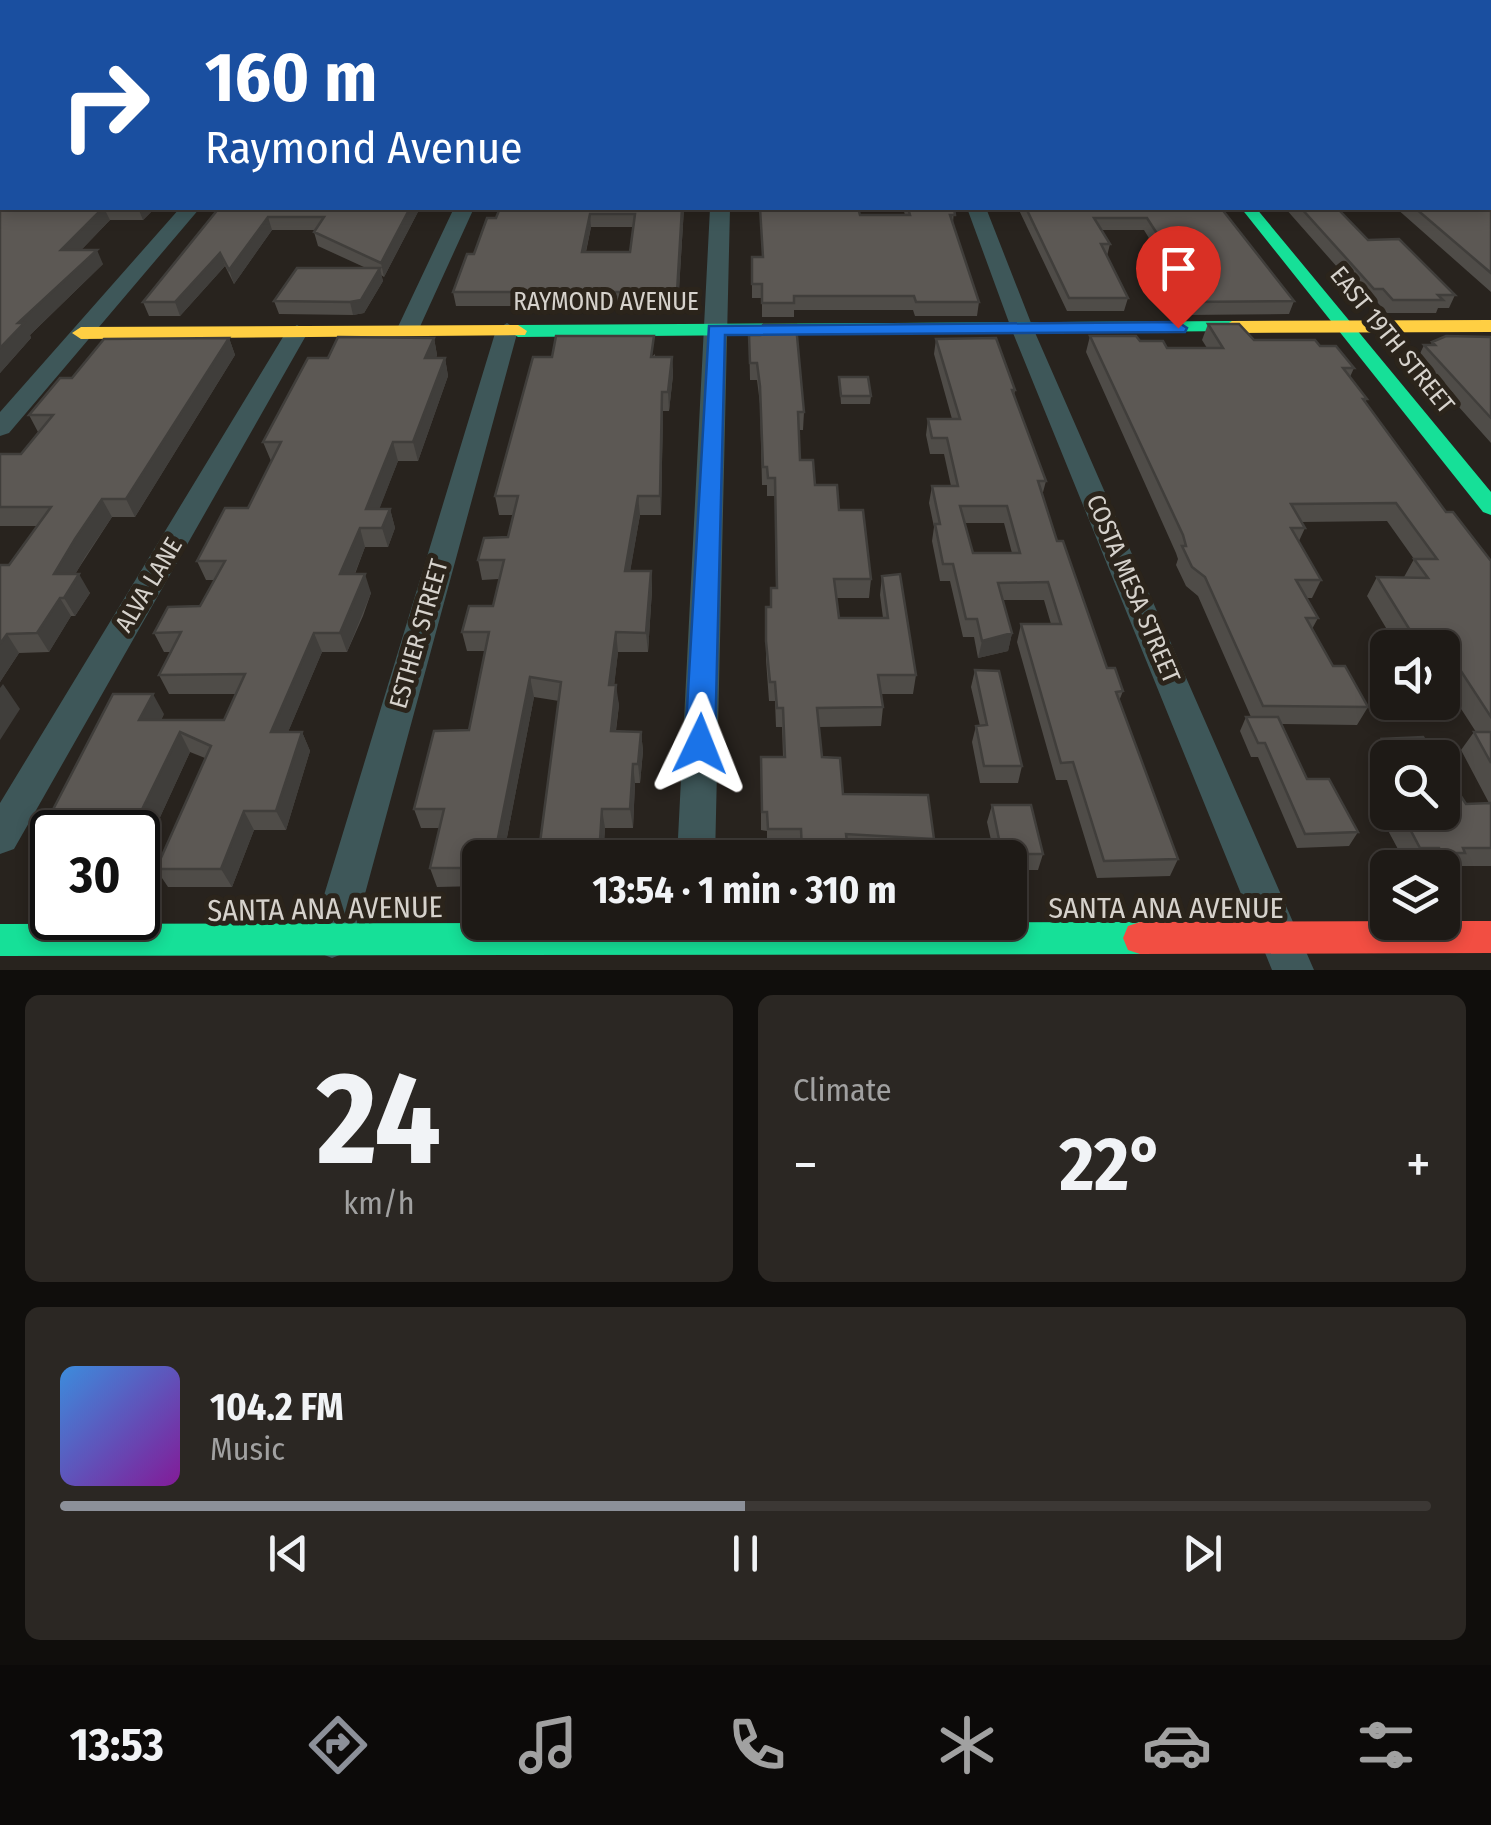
<!DOCTYPE html>
<meta charset="utf-8">
<style>
body{margin:0;font-family:"Fira Sans Condensed",sans-serif;background:#2b2723;color:#f1f3f6;height:100vh;display:flex;flex-direction:column;font-size:38px;white-space:nowrap}
*{box-sizing:border-box;margin:0}
p{font-size:32px;color:#a1a1a1}
.icon{flex:none;width:55px;height:55px;fill:none;stroke:currentColor;stroke-width:2;stroke-linecap:round;stroke-linejoin:round}
.map{position:relative;height:970px;overflow:hidden}
.drawer{display:flex;flex-direction:column;gap:25px;padding:25px;background:#100e0c;flex:1}
.drawer>*{flex:none}
.banner{position:absolute;left:0px;top:0px;width:1492px;height:210px;box-shadow:0 5px 15px #0003,0 0 0 2px #3c3835;background:#1a4fa0;color:#fff;overflow:hidden}
.tools{position:absolute;left:1370px;top:630px;display:grid;gap:20px}
.tools a{display:grid;place-items:center;width:90px;height:90px;border-radius:15px;background:#1e1a16;box-shadow:0 5px 15px #0003,0 0 0 2px #3c3835;font-size:50px}
.speed{position:absolute;left:30px;top:810px;display:flex;gap:20px;font-size:50px;font-weight:700;text-align:center}
.speed>*{display:grid;place-content:center;width:130px;height:130px;border-radius:50%;background:#1e1a16;box-shadow:0 5px 15px #0003,0 0 0 2px #3c3835;line-height:1}
.speed .limit{border:5px solid #111;border-radius:15px;background:#fff;color:#111}
.pin{position:absolute;display:grid;place-items:center;width:85px;height:85px;color:#fff;margin:-102px -42px;border-radius:50% 50% 50% 0;rotate:-45deg;box-shadow:0 0 10px #0007}
.pin .icon{rotate:45deg}
.me{position:absolute;width:110px;margin:-55px;rotate:2deg;stroke-linejoin:round;filter:drop-shadow(0 0 8px #0008)}
.turn{display:flex;align-items:center;gap:35px;height:210px;padding:0 40px;font-size:45px}
.turn .icon{width:130px;height:130px;stroke-width:2.5}
.turn b{display:block;font-size:70px;line-height:85px}
.big{font-size:75px;font-weight:700;line-height:1.1}
.drawer .widget{flex:1;display:flex;flex-direction:column;justify-content:center;gap:15px;min-width:0;padding:0 35px;border-radius:15px;background:#2b2723}
.drawer .dial{align-items:center;gap:0}
.dial b{font-size:130px;line-height:1}
.song{display:flex;align-items:center;gap:30px}
.cover{width:120px;height:120px;border-radius:15px;background:linear-gradient(135deg,hsl(210 70% 55%),hsl(290 70% 35%))}
.played{height:10px;border-radius:5px;background:linear-gradient(90deg,#8c9099 50%,#3c3835 50%)}
.keys{display:flex;justify-content:space-around;direction:ltr}
.heat{display:flex;justify-content:space-between;align-items:center;font-size:55px;direction:ltr}
.drawer .tiles{flex:1;display:grid;gap:25px;grid-template-columns:1fr 1fr}
.widget:last-child{grid-column:span 2}
.trip{position:absolute;left:462px;top:840px;width:565px;height:100px;border-radius:15px;background:#1e1a16;box-shadow:0 5px 15px #0003,0 0 0 2px #3c3835;font-weight:700;line-height:100px;text-align:center}
.dock{display:flex;height:160px;justify-content:space-around;align-items:center;background:#0c0a09;color:#a1a1a1}
.dock .icon{width:70px;height:70px}
.dock .current{color:#8c9099}
.dock b{font-size:45px;color:#f1f3f6}
.map>svg:first-child{display:block}
.lines{fill:none;stroke-linecap:round;stroke-linejoin:round}
.street{fill:#3e5759;fill-rule:evenodd}
.fast{fill:#16e098;fill-rule:evenodd}
.slow{fill:#ffcf43;fill-rule:evenodd}
.jam{fill:#f24e42;fill-rule:evenodd}
.wall{fill:#4f4c48;fill-rule:evenodd}
.shaded-wall{fill:#403e3b}
.building{fill:#5c5854;stroke:#403e3b;stroke-width:2.5;fill-rule:evenodd}
.route{fill:#1a73e8;stroke:#114b97;stroke-width:2.5}
.labels{text-anchor:middle;dominant-baseline:central;stroke-width:10;stroke-linejoin:round;paint-order:stroke}
.street-label{font-size:25px;fill:#d6d2cc;stroke:#2b241b}
.near-street-label{font-size:30px;fill:#d6d2cc;stroke:#2b241b}
</style>
<div class="map">
<svg width="1491" height="970" viewBox="0 0 1491 970">
<rect width="100%" height="100%" fill="#28231e"/>
<g class="lines">
<path class="street" d="M741,0H753L754,2H742Z
M891,0H903L904,2H892Z
M1490,186L1491,187V199L1490,198Z
M180,208H200L9,433L0,436V412Z
M454,208H474L418,331L415,336H399L396,331Z
M710,208H730L715,858H677Z
M967,208H986L1033,328L1314,970H1272L1011,328Z
M507,323L518,330L353,938L347,952L332,958L317,952L311,938L496,330Z
M297,325L308,332L14,849L0,854V803L286,332Z"/>
<path class="fast" d="M1076,0H1087L1088,2H1078Z
M1241,208H1256L1491,492V515L1483,512Z
M1232,321L1239,323V331L518,337L509,331L518,325Z
M1140,922L1152,926L1157,938L1152,950L1140,954L0,956V924Z"/>
<path class="slow" d="M1491,320V332L1232,333L1223,327L1232,321Z
M518,325L527,331L525,335L81,339L72,333L81,327Z"/>
<path class="jam" d="M1442,921H1491V953L1140,954L1128,950L1123,938L1128,926L1140,922Z"/>
</g>
<path class="wall" d="M0,0H355L353,2H2V208H155L143,220H110L81,250L103,264L30,335L31,338L0,373Z
M1107,0H1491V162L1490,2H1109Z
M219,208H420L384,277L381,275L383,281L364,313L353,315L279,314L274,301L366,268L318,246L314,232L315,230H272L234,284L225,266L180,316H149L143,302Z
M684,208L678,306H456L453,292L496,218ZM591,227H633L630,252H586Z
M903,208H954L953,224L979,302L977,316H915L913,310H794V317H762V298H752V271L762,257L860,215H905Z
M1018,208H1221L1294,301L1289,314L1183,315L1159,275L1163,261L1144,230H1101L1110,244L1107,256L1128,298L1124,311H1067Z
M1285,208H1337L1368,240L1455,295L1449,308H1438L1436,313H1387L1377,302H1368Z
M1396,208H1488L1491,210V292Z
M1208,324L1254,340L1320,346L1354,368L1350,377L1367,399L1365,402L1446,512L1491,561V866H1455L1451,871H1442V868L1407,866L1384,823L1391,812H1442L1466,804L1489,803L1461,750L1474,732H1476L1447,687H1442V648H1398L1367,596L1377,577H1404L1414,559L1387,521L1301,522L1305,528L1299,541L1321,580L1312,598H1307L1318,618L1312,629L1333,666L1368,707L1357,725L1282,724L1307,779L1358,832L1349,846L1297,848L1258,757H1251L1240,731L1246,717H1251L1198,596L1186,586L1176,565L1178,559L1176,553L1086,352L1090,336L1140,341L1167,348H1207L1202,340Z
M749,335L804,412L803,430H799L800,460L815,485L839,510L871,579L869,598H836L839,618H883L880,595L882,576L916,675L913,694H881L883,707L881,726L819,727L822,757L843,794L934,839L930,858L847,853V858H800V847L767,848V831L761,830V757H783L782,727H776L775,701H769L766,660V607H770L771,588H776L775,496H767V485H762L760,404L757,380H750Z
M1491,337V443L1417,360L1424,345H1431L1432,342Z
M229,338L235,355L135,517H112L75,574L90,593L75,616H71L49,652L19,653L0,682V565H9L38,526H0V454H21L38,432L29,415L72,378Z
M434,338L437,355L436,358H445L448,376L418,461H398L379,509H390L395,528L388,547H365L355,574L371,593L363,616L347,652H322L288,732H302L310,751L286,830H254L232,887H168L156,869L205,758L190,752L138,865V832H52V835L45,825L164,714L161,720H224L236,694H169L159,675L170,652H164L154,633L200,606L214,580H206L197,561L248,508L271,461L263,442L328,358Z
M936,339L1015,390L1014,395L1046,481L1042,496L1057,541L1107,668L1123,691L1119,701L1178,859L1170,876L1097,878L1067,780H1056L1017,642L1021,624H1051L1044,600H1003L1012,633L1008,651L978,658L974,637H963L950,581H940L932,541L934,527L929,503L932,486H951L944,454H930L926,435L928,419H952L934,354ZM965,523H1004L1012,553H973Z
M655,354V357H672L673,375L669,411H663L661,515H640L630,571H651L652,590L648,652H618L614,685L619,705L616,731L641,732L643,751L640,783H635L633,828H605L603,858H538L559,701L534,697L503,858H480V886L437,887L430,868L439,828H421L414,809L469,730L485,651H467L462,632L493,606L499,579L482,580L478,560L508,537L514,515H499L495,496Z
M839,377L871,396L870,404H841Z
M975,670L1022,766L1018,783H980L972,742L976,726H980L971,687Z
M1382,739L1436,758H1388V787L1370,757Z
M992,805L1043,854L1038,870H1010V858H995L987,822Z"/>
<path class="shaded-wall" d="M103,208H104L110,220L68,264L61,250Z
M138,208H155L143,220Z
M410,208H420L384,277L381,263Z
M682,208H684L678,306L677,292Z
M590,214L591,227L583,265L582,252Z
M268,217L272,230L234,284L229,270Z
M97,250L103,264L30,335L31,338L0,373V348L18,323Z
M220,253L225,266L180,316L175,302Z
M380,268L383,281L364,313L353,315L350,302Z
M229,338L235,355L135,517L126,499Z
M434,338L437,355L429,376L425,358Z
M672,357L673,375L669,411L668,392Z
M445,358L448,376L418,461L413,442Z
M662,392L663,411L661,515L660,496Z
M393,442L398,461L372,528L366,509Z
M638,496L640,515L627,590L625,571Z
M102,499L112,517L85,557L65,593L54,574L75,539Z
M390,509L395,528L388,547L382,528Z
M360,528L365,547L347,593L340,574Z
M651,571L652,590L648,652L646,633Z
M79,574L90,593L75,616L64,598Z
M365,574L371,593L347,652L340,633Z
M60,598L71,616L49,652L37,633Z
M616,632L618,652L612,705L609,685Z
M314,633L322,652L280,751L271,732Z
M1012,633L1008,651L978,658L982,641Z
M7,634L19,653L0,682V644Z
M530,677L534,697L503,858H494Z
M3,684L20,709L0,740V688Z
M616,685L619,705L613,751L611,731Z
M153,694L164,714L151,740L139,720Z
M180,732L190,752L138,865V832H131Z
M302,732L310,751L286,830L276,811Z
M641,732L643,751L640,783L638,764Z
M633,764L635,783L633,828L630,809Z
M602,809L605,828L603,858H599Z
M244,811L254,830L232,887L221,869Z"/>
<path class="building" d="M0,0H343L340,2H2V208H103L61,250H97L18,323H24L0,348Z
M392,0H594L593,2H389Z
M644,0H723V2H644Z
M772,0H878L879,2H772Z
M935,0H1058L1060,2H936Z
M1117,0H1491V146L1490,2H1119Z
M219,208H410L381,263L314,232L324,217H268L229,270L220,253L175,302H143Z
M500,208H682L677,292H453L467,254H474L487,218H496ZM590,214H635L630,252H582Z
M760,208H858L860,215H910L908,208H954L955,215H950L979,302H916L914,296H794V303H762V284H752V257H763Z
M1026,208H1221L1294,301L1187,302L1163,262L1170,257L1176,263L1147,218H1094L1110,244H1101L1128,298H1069Z
M1301,208H1337L1368,240L1399,239L1455,295H1438L1443,300H1393L1383,289H1374Z
M1415,208H1488L1491,210V273Z
M297,268H380L361,300L350,302L274,301Z
M1208,324H1239L1254,340H1315L1320,346H1336L1354,368H1343L1367,399H1363L1446,512H1453L1491,561V717L1459,668H1442V648H1421L1377,577L1428,578L1414,559H1437L1396,503L1291,504L1305,528H1291L1321,580H1296L1318,618H1306L1333,666H1345L1368,707L1263,706L1205,577L1192,567L1182,546H1186L1183,535L1090,336H1136L1140,341H1163L1167,348H1223Z
M763,325H796L804,412H798L800,460H813L815,485H837L839,510H863L871,579H834L839,618H888L882,576L900,574L916,675H878L883,707L817,708L822,757L840,758L843,794L928,795L934,839L846,834L848,851H802L801,829H768L767,812H762L761,757H785L783,708H777L775,682H770L766,641V607H771V588H777L775,478H768L767,467H763L760,386L757,363H750L749,335H760V330Z
M556,336H654L651,357H672L668,392H662L660,496H638L625,571H651L646,633L616,632L609,685H616L611,731L641,732L638,764H633L630,809H602L599,856L593,858H538L561,682L530,677L494,858H480V868H430L444,809H414L434,731L469,730L489,632H462L469,606H493L504,560H478L484,538L508,537L518,496H495L533,357H552Z
M1446,336L1491,337V418L1424,345H1435L1432,342Z
M338,337L434,338L425,358H445L413,442H393L366,509H390L382,528H360L340,574H365L340,633H314L271,732H302L276,811H244L221,869H156L211,746L180,732L131,832H70L74,825H45L113,694H153L139,720H224L245,674L159,675L181,632L154,633L168,607L200,606L225,561H197L225,508H248L281,442H263L308,358H328Z
M229,338L126,499H102L75,539L54,574H79L64,598H60L37,633L7,634L0,644V565H9L51,507H0V454H21L53,415H29L60,378H72L104,339Z
M996,338L1015,390H1012L1046,481H1038L1057,541H1063L1107,668H1115L1123,691L1116,692L1178,859L1104,861L1073,762L1061,763L1021,624H1061L1048,582L998,583L1012,633L982,641L977,619H966L953,564H943L935,524H940L932,486H958L947,438H932L928,419H960L936,339ZM960,506H1007L1020,553H973Z
M839,377H868L871,396H841Z
M975,670L999,671L1022,766H984L976,726L987,725Z
M1246,717H1278L1307,779H1329L1358,832L1305,834L1265,743H1258Z
M1474,732H1491V763Z
M1423,737L1436,758H1393L1382,739Z
M1442,767L1466,804L1491,803V848H1463L1465,853H1442L1439,848H1420L1401,812H1442Z
M992,805H1031L1043,854H1002Z"/>
<path class="route" d="M1178,322L1187,328L1185,332L725,335L715,744L710,753L700,756L690,753L685,744L709,326Z"/>
<g class="labels">
<g class="street-label">
<text x="606" y="302">RAYMOND AVENUE</text>
<text transform="translate(1392 340) rotate(51)">EAST 19TH STREET</text>
<text transform="translate(149 585) rotate(-59)">ALVA LANE</text>
<text transform="translate(1133 589) rotate(67)">COSTA MESA STREET</text>
<text transform="translate(419 634) rotate(-74)">ESTHER STREET</text>
</g>
<g class="near-street-label">
<text x="1166" y="908">SANTA ANA AVENUE</text>
<text transform="translate(325 909) rotate(-1)">SANTA ANA AVENUE</text>
</g>
</g>
</svg>
<div class="tools">
<a><svg class="icon" aria-label="sound" viewBox="0 0 24 24"><path d="M4 9h4l5-4v14l-5-4H4zM17 9q2 3 0 6"/></svg></a>
<a><svg class="icon" aria-label="search" viewBox="0 0 24 24"><circle cx="10" cy="10" r="6"/><path d="M15 15l6 6"/></svg></a>
<a><svg class="icon" aria-label="layers" viewBox="0 0 24 24"><path d="M12 4l9 5-9 5-9-5zM3 14l9 5 9-5"/></svg></a>
</div>
<div class="speed"><div class="limit">30</div></div>
<div class="pin" style="left:1178px;top:328px;background:#d93025"><svg class="icon" aria-label="arrive" viewBox="0 0 24 24"><path d="M6 21V4h12l-3 4 3 4H6"/></svg></div>
<svg class="me" style="left:700px;top:744px" viewBox="-20 -20 40 40"><path d="M0-17L14 15 0 8-14 15z" fill="#1a73e8" stroke="#fff" stroke-width="4"/></svg>
<div class="trip">13:54 · 1 min · 310 m</div>
<div class="banner">
<div class="turn"><svg class="icon" aria-label="right" viewBox="0 0 24 24"><path d="M7 20v-9h11M14 6l5 5-5 5"/></svg><div><b>160 m</b>Raymond Avenue</div></div>
</div>
</div>
<section class="drawer">
<div class="tiles">
<div class="widget dial"><b>24</b><p>km/h</p></div>
<div class="widget"><p>Climate</p>
<div class="heat"><a>−</a><b class="big">22°</b><a>+</a></div>
</div>
<div class="widget">
<div class="song"><i class="cover"></i><div><b>104.2 FM</b><p>Music</p></div></div>
<div class="played"></div>
<div class="keys"><svg class="icon" aria-label="previous" viewBox="0 0 24 24"><path d="M18 5L8 12l10 7zM5 5v14"/></svg><svg class="icon" aria-label="pause" viewBox="0 0 24 24"><path d="M8 5v14M16 5v14"/></svg><svg class="icon" aria-label="next" viewBox="0 0 24 24"><path d="M6 5l10 7-10 7zM19 5v14"/></svg></div>
</div>
</div>
</section>
<nav class="dock">
<b>13:53</b>
<svg class="icon current" aria-label="directions" viewBox="0 0 24 24"><path d="M12 3l9 9-9 9-9-9zM9 14v-3h6M13 9l2 2-2 2"/></svg>
<svg class="icon" aria-label="music" viewBox="0 0 24 24"><path d="M9 18V5l10-2v13"/><circle cx="6" cy="18" r="3"/><circle cx="16" cy="16" r="3"/></svg>
<svg class="icon" aria-label="phone" viewBox="0 0 24 24"><path d="M5 4h4l2 5-3 2q2 4 5 5l2-3 5 2v4C11 20 4 13 5 4z"/></svg>
<svg class="icon" aria-label="climate" viewBox="0 0 24 24"><path d="M12 3v18M4 7l16 10M4 17L20 7"/></svg>
<svg class="icon" aria-label="car" viewBox="0 0 24 24"><path d="M5 17H2v-5l4-1 3-4h7l3 4 3 1v5h-3M9 17h6M6 11h13"/><circle cx="7" cy="17" r="2"/><circle cx="17" cy="17" r="2"/></svg>
<svg class="icon" aria-label="filters" viewBox="0 0 24 24"><path d="M4 7h16M4 17h16"/><circle cx="9" cy="7" r="2"/><circle cx="15" cy="17" r="2"/></svg>
</nav>
